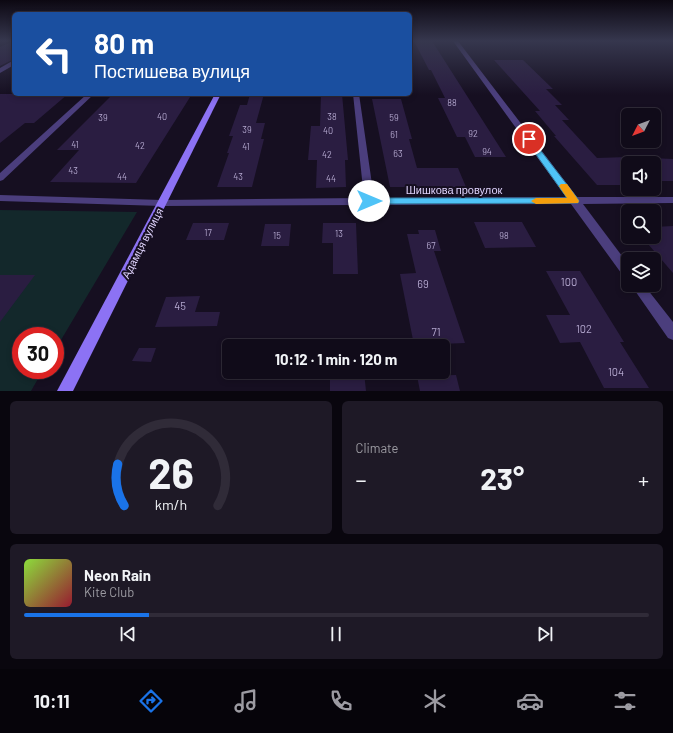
<!DOCTYPE html>
<meta charset="utf-8">
<style>
body{margin:0;font-family:Barlow,sans-serif;background:#1e1926;color:#f1f3f6;height:100vh;display:flex;flex-direction:column;font-size:15px;white-space:nowrap}
*{box-sizing:border-box;margin:0}
p{font-size:13px;color:#9c9ba2}
.icon{flex:none;width:22px;height:22px;fill:none;stroke:currentColor;stroke-width:2;stroke-linecap:round;stroke-linejoin:round}
.map{position:relative;height:391px;overflow:hidden}
.panel{display:flex;flex-direction:column;gap:10px;padding:10px;background:#09060e;flex:1}
.panel>*{flex:none}
.top-card{position:absolute;left:12px;top:12px;width:400px;height:84px;border-radius:6px;box-shadow:0 2px 6px #0003,0 0 0 1px #302b38;background:#1a4fa0;color:#fff;overflow:hidden}
.needle{width:26px;rotate:228deg}
.fabs{position:absolute;left:621px;top:108px;display:grid;gap:8px}
.fabs a{display:grid;place-items:center;width:40px;height:40px;border-radius:6px;background:#100b19;box-shadow:0 2px 6px #0003,0 0 0 1px #302b38;font-size:20px}
.speed{position:absolute;left:12px;top:327px;display:flex;gap:8px;font-size:20px;font-weight:700;text-align:center}
.speed>*{display:grid;place-content:center;width:52px;height:52px;border-radius:50%;background:#100b19;box-shadow:0 2px 6px #0003,0 0 0 1px #302b38;line-height:1}
.speed .limit{border:6px solid #d22;background:#fff;color:#111}
.pin{position:absolute;display:grid;place-items:center;width:34px;height:34px;color:#fff;margin:-17px;border:2px solid #fff;border-radius:50%;box-shadow:0 1px 4px #0007}
.me{position:absolute;width:44px;margin:-22px;rotate:90deg;stroke-linejoin:round;filter:drop-shadow(0 0 3px #0008)}
.turn{display:flex;align-items:center;gap:14px;height:84px;padding:0 16px;font-size:18px}
.turn .icon{width:52px;height:52px;stroke-width:2.5}
.turn b{display:block;font-size:28px;line-height:34px}
.big{font-size:30px;font-weight:700;line-height:1.1}
.panel .card{flex:1;display:flex;flex-direction:column;justify-content:center;gap:6px;min-width:0;padding:0 14px;border-radius:6px;background:#1e1926}
.panel .dial{align-items:center;gap:0}
.dial svg{height:104px;overflow:visible;fill:none;stroke:#302b38;stroke-width:7;stroke-linecap:round;text-anchor:middle}
.dial text{fill:#f1f3f6;stroke:none}
.song{display:flex;align-items:center;gap:12px}
.cover{width:48px;height:48px;border-radius:6px;background:linear-gradient(135deg,hsl(90 70% 55%),hsl(350 70% 35%))}
.played{height:4px;border-radius:2px;background:linear-gradient(90deg,#1a73e8 20%,#302b38 20%)}
.keys{display:flex;justify-content:space-around;direction:ltr}
.heat{display:flex;justify-content:space-between;align-items:center;font-size:22px;direction:ltr}
.panel .tiles{flex:1;display:grid;gap:10px;grid-template-columns:1fr 1fr}
.card:last-child{grid-column:span 2}
.trip{position:absolute;left:222px;top:339px;width:228px;height:40px;border-radius:6px;background:#100b19;box-shadow:0 2px 6px #0003,0 0 0 1px #302b38;font-weight:700;line-height:40px;text-align:center}
.dock{display:flex;height:64px;justify-content:space-around;align-items:center;background:#06040a;color:#9c9ba2}
.dock .icon{width:28px;height:28px}
.dock .active{color:#1a73e8}
.dock b{font-size:18px;color:#f1f3f6}
.map>svg:first-child{display:block}
.green{fill:#13282b}
.building{fill:#2a1d41}
.lines{fill:none;stroke-linecap:round;stroke-linejoin:round}
.street{fill:#4b3e7d;fill-rule:evenodd}
.secondary{fill:#8c72f4;fill-rule:evenodd}
.route{fill:#4fc3f7;stroke:#337fa1}
.slow{fill:#f59e0b}
.labels{text-anchor:middle;dominant-baseline:central;stroke-width:4;stroke-linejoin:round;paint-order:stroke}
.number-label{font-size:9px;fill:#b2a6cd}
.street-label{font-size:11px;fill:#dfd3fc;stroke:#160f21}
.near-number-label{font-size:11px;fill:#b2a6cd}
</style>
<div class="map">
<svg width="673" height="391" viewBox="0 0 673 391">
<rect width="100%" height="100%" fill="#160f21"/>
<path class="green" d="M0,210L137,212L55,350V336H21V370H43L31,391H0Z"/>
<path class="building" d="M14,41V59L0,66V47Z
M414,41H432L506,157H475L465,137H457L438,98H445L431,70H429Z
M494,60H523L553,89H546L562,105H555L569,120H562L597,158L628,157V185H597L554,136H556L535,111H540Z
M0,94H68L34,123H25L0,143Z
M113,94H192L136,183L50,182L79,150H57Z
M250,94H264L256,123H265L261,139H264L252,187H217L229,153H227L233,136H229L240,105H247Z
M321,94H342L348,160H345L346,187L316,188L317,160H308L311,126H320Z
M372,99H401L412,139H409L417,168H458L466,187H390Z
M629,157L673,159V181H655L654,163H635Z
M474,222H522L536,247L485,248Z
M193,223H229L224,240H186Z
M323,223H356L358,274H333V243H322Z
M265,224H291L289,246H261Z
M673,226V273L642,237H654V227Z
M418,230H435L441,251H434L465,343L414,345L400,274L416,273L407,234H419Z
M546,271H580L624,342H620L649,388H604L580,342L560,343L546,315H570Z
M0,275H35L0,322Z
M200,296L195,312H220L217,326L155,327L166,297Z
M139,348H156L151,362L132,361Z
M330,372H364L366,391H330Z
M456,375L460,391H420L417,376Z"/>
<g class="lines">
<path class="street" d="M453,41H458L577,197H673V203L583,204L628,264V278L624,277L571,204L162,206L0,201V195L162,200L364,198L353,94H359L374,198L566,197Z
M14,60V65L0,73V68Z
M87,94H94L3,180L0,181V173Z
M631,285H644L673,322V340L668,338Z"/>
<path class="secondary" d="M215,94H221L73,391H57Z"/>
</g>
<linearGradient id="sky" x2="0" y2="1"><stop stop-color="#0c0812"/><stop offset="0.43" stop-color="#36374e"/><stop offset="1" stop-color="#36374e" stop-opacity="0"/></linearGradient>
<rect width="673" height="95" fill="url(#sky)"/>
<path class="route" d="M529,137L531,138L578,199L579,201L578,203L369,204L365,201L369,198H567L525,139Z"/>
<path class="slow" d="M561,184H567L579,201L578,203L536,204L531,201L536,198H567L559,186Z"/>
<g class="labels">
<g class="number-label">
<text x="452" y="102">88</text>
<text x="162" y="116">40</text>
<text x="332" y="116">38</text>
<text x="103" y="117">39</text>
<text x="394" y="117">59</text>
<text x="247" y="129">39</text>
<text x="328" y="130">40</text>
<text x="473" y="133">92</text>
<text x="394" y="134">61</text>
<text x="75" y="144">41</text>
<text x="140" y="145">42</text>
<text x="246" y="146">41</text>
<text x="487" y="151">94</text>
<text x="398" y="153">63</text>
<text x="327" y="154">42</text>
<text x="73" y="170">43</text>
<text x="122" y="176">44</text>
<text x="238" y="176">43</text>
<text x="331" y="178">44</text>
<text x="208" y="232">17</text>
<text x="339" y="233">13</text>
<text x="277" y="235">15</text>
<text x="504" y="235">98</text>
<text x="431" y="245">67</text>
</g>
<g class="street-label">
<text x="454" y="189">Шишкова провулок</text>
<text transform="translate(142 243) rotate(-63)">Адамця вулиця</text>
</g>
<g class="near-number-label">
<text x="569" y="281">100</text>
<text x="423" y="283">69</text>
<text x="180" y="305">45</text>
<text x="584" y="328">102</text>
<text x="436" y="331">71</text>
<text x="616" y="371">104</text>
</g>
</g>
</svg>
<div class="fabs">
<a><svg class="needle" viewBox="-14 -14 28 28"><path d="M0-13l5 13h-10z" fill="#e53935"/><path d="M0 13l5-13h-10z" fill="#9c9ba2"/></svg></a>
<a><svg class="icon" aria-label="sound" viewBox="0 0 24 24"><path d="M4 9h4l5-4v14l-5-4H4zM17 9q2 3 0 6"/></svg></a>
<a><svg class="icon" aria-label="search" viewBox="0 0 24 24"><circle cx="10" cy="10" r="6"/><path d="M15 15l6 6"/></svg></a>
<a><svg class="icon" aria-label="layers" viewBox="0 0 24 24"><path d="M12 4l9 5-9 5-9-5zM3 14l9 5 9-5"/></svg></a>
</div>
<div class="speed"><div class="limit">30</div></div>
<div class="pin" style="left:529px;top:139px;background:#d93025"><svg class="icon" aria-label="arrive" viewBox="0 0 24 24"><path d="M6 21V4h12l-3 4 3 4H6"/></svg></div>
<svg class="me" style="left:369px;top:201px" viewBox="-20 -20 40 40"><circle r="19" fill="#fff"/><path d="M0-13L10 11 0 6-10 11z" fill="#4fc3f7"/></svg>
<div class="trip">10:12 · 1 min · 120 m</div>
<div class="top-card">
<div class="turn"><svg class="icon" aria-label="left" viewBox="0 0 24 24"><path d="M17 20v-9H6M10 6l-5 5 5 5"/></svg><div><b>80 m</b>Постишева вулиця</div></div>
</div>
</div>
<section class="panel">
<div class="tiles">
<div class="card dial"><svg viewBox="0 0 100 80">
<path d="M14 69A42 42 0 1 1 86 69"/>
<path d="M14 69A42 42 0 0 1 9 37" stroke="#1a73e8"/>
<text x="50" y="56" font-size="32" font-weight="700">26</text>
<text x="50" y="72" font-size="11">km/h</text>
</svg></div>
<div class="card"><p>Climate</p>
<div class="heat"><a>−</a><b class="big">23°</b><a>+</a></div>
</div>
<div class="card">
<div class="song"><i class="cover"></i><div><b>Neon Rain</b><p>Kite Club</p></div></div>
<div class="played"></div>
<div class="keys"><svg class="icon" aria-label="previous" viewBox="0 0 24 24"><path d="M18 5L8 12l10 7zM5 5v14"/></svg><svg class="icon" aria-label="pause" viewBox="0 0 24 24"><path d="M8 5v14M16 5v14"/></svg><svg class="icon" aria-label="next" viewBox="0 0 24 24"><path d="M6 5l10 7-10 7zM19 5v14"/></svg></div>
</div>
</div>
</section>
<nav class="dock">
<b>10:11</b>
<svg class="icon active" aria-label="directions" viewBox="0 0 24 24"><path d="M12 3l9 9-9 9-9-9zM9 14v-3h6M13 9l2 2-2 2"/></svg>
<svg class="icon" aria-label="music" viewBox="0 0 24 24"><path d="M9 18V5l10-2v13"/><circle cx="6" cy="18" r="3"/><circle cx="16" cy="16" r="3"/></svg>
<svg class="icon" aria-label="phone" viewBox="0 0 24 24"><path d="M5 4h4l2 5-3 2q2 4 5 5l2-3 5 2v4C11 20 4 13 5 4z"/></svg>
<svg class="icon" aria-label="climate" viewBox="0 0 24 24"><path d="M12 3v18M4 7l16 10M4 17L20 7"/></svg>
<svg class="icon" aria-label="car" viewBox="0 0 24 24"><path d="M5 17H2v-5l4-1 3-4h7l3 4 3 1v5h-3M9 17h6M6 11h13"/><circle cx="7" cy="17" r="2"/><circle cx="17" cy="17" r="2"/></svg>
<svg class="icon" aria-label="filters" viewBox="0 0 24 24"><path d="M4 7h16M4 17h16"/><circle cx="9" cy="7" r="2"/><circle cx="15" cy="17" r="2"/></svg>
</nav>
